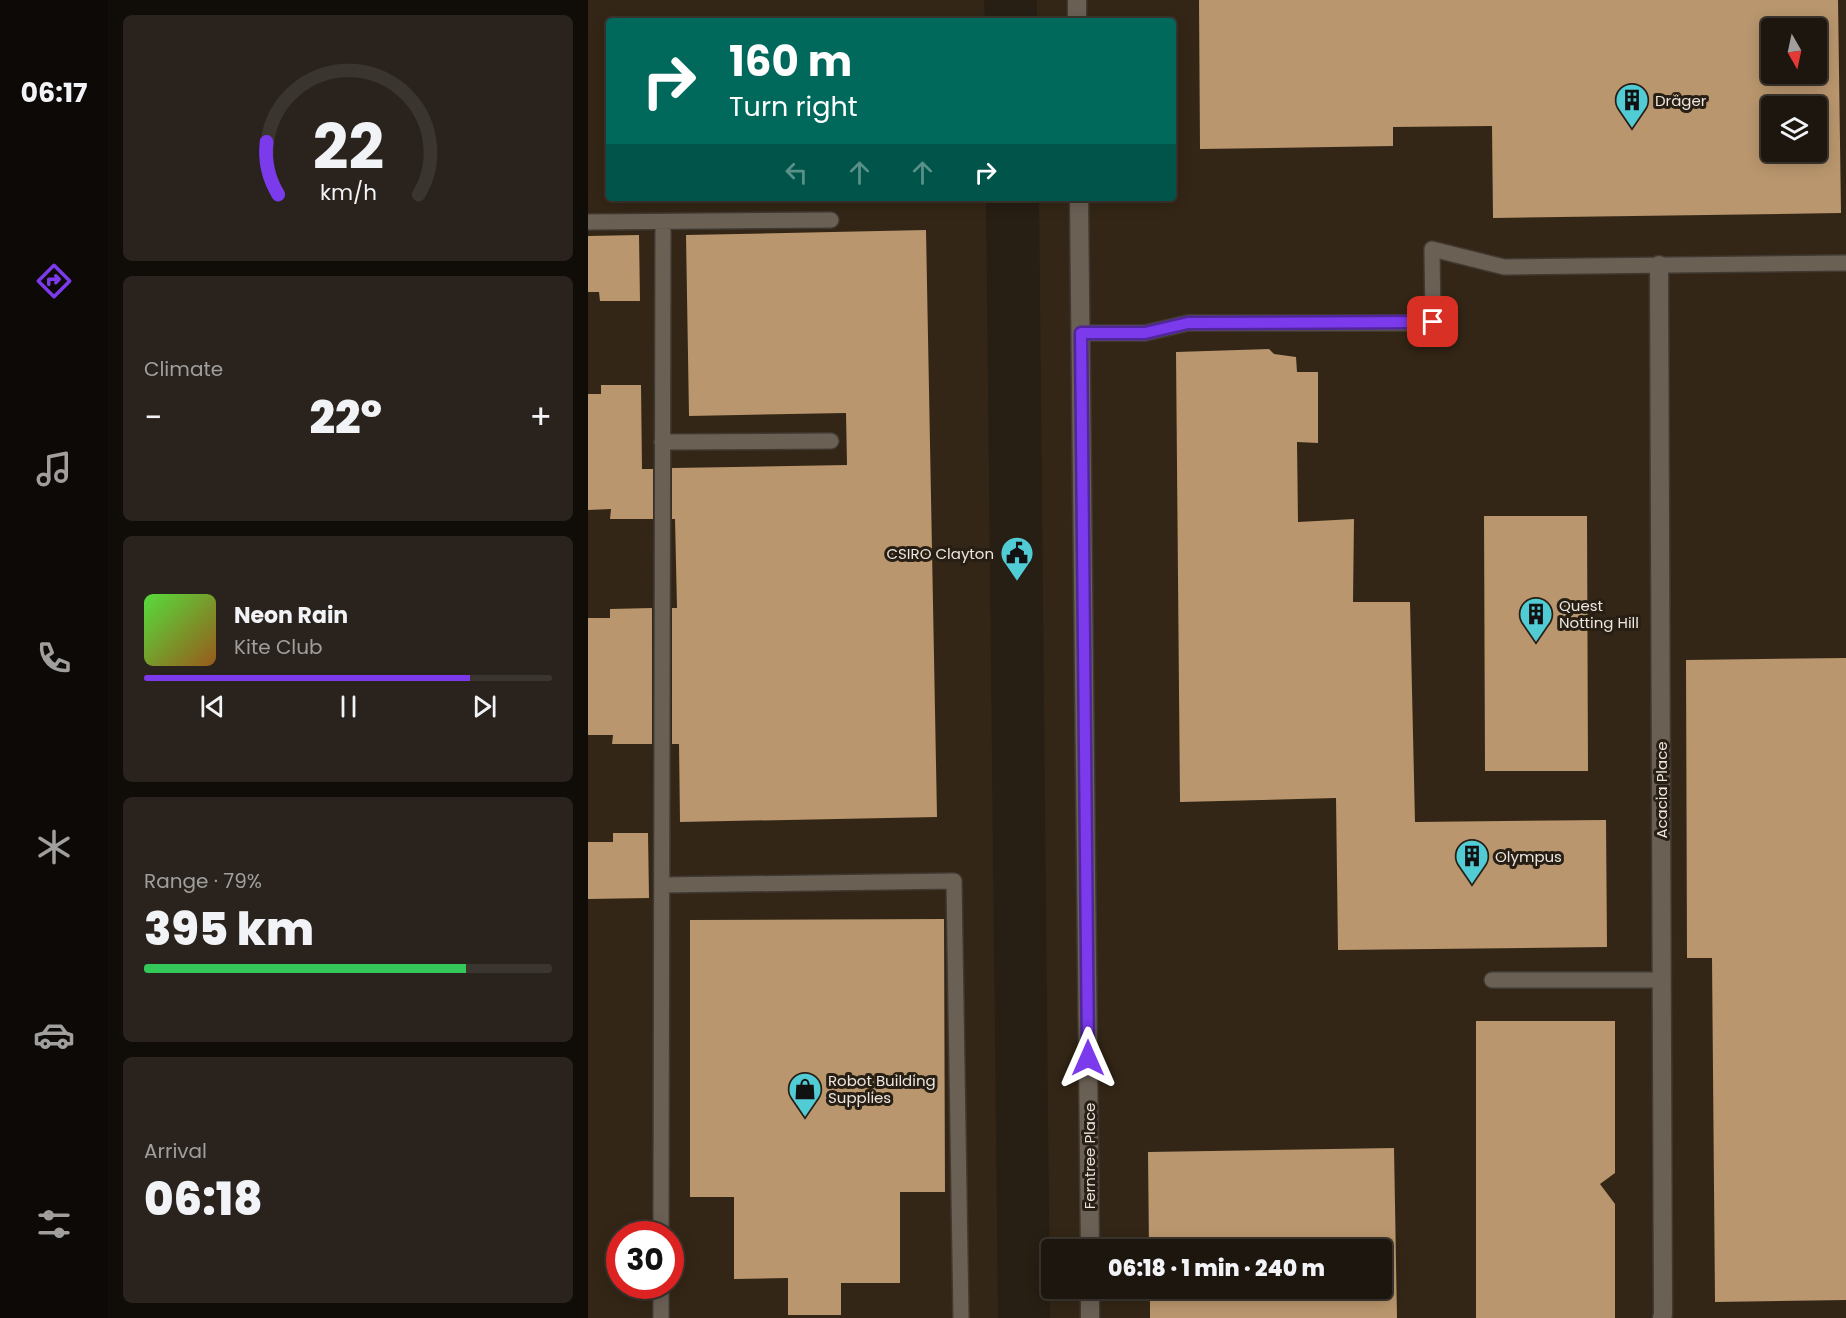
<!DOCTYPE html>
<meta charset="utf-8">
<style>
body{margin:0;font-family:Poppins,sans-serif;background:#2a231d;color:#f1f3f6;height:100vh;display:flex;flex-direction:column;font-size:22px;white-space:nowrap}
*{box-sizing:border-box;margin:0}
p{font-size:20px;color:#a09f9e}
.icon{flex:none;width:33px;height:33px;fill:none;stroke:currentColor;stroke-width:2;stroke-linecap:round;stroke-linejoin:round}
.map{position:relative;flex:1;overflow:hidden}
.drawer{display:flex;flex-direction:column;gap:15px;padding:15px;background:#100c08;width:480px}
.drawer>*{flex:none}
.top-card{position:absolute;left:18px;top:18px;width:570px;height:183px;border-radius:6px;box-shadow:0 3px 15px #0003,0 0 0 2px #3b352f;background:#00695c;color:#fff;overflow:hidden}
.needle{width:39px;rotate:171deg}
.buttons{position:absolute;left:1173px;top:18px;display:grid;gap:12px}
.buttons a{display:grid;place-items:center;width:66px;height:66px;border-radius:6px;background:#1d160f;box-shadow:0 3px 15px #0003,0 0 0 2px #3b352f;font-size:30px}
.speed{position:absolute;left:18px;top:1221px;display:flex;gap:12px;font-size:30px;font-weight:700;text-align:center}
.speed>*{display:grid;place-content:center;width:78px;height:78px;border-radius:50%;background:#1d160f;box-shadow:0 3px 15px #0003,0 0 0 2px #3b352f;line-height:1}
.speed .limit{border:9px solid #d22;background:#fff;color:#111}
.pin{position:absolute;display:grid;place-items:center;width:51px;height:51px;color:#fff;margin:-26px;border-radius:12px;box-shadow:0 3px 9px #0006}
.me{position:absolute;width:66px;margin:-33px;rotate:0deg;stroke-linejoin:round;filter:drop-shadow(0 0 4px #0008)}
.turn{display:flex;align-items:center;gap:21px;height:126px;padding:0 24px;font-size:27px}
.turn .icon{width:78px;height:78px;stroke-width:2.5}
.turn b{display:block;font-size:42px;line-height:51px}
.lanes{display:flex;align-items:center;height:57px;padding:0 24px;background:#0003;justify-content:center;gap:30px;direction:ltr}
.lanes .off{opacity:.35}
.big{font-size:45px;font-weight:800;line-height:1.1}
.drawer .widget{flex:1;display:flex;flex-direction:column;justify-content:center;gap:9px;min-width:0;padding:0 21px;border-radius:9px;background:#2a231d}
.drawer .dial{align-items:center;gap:0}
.dial svg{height:156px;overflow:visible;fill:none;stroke:#3b352f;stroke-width:7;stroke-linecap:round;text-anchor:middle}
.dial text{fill:#f1f3f6;stroke:none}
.song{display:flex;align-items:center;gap:18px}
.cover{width:72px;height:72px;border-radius:9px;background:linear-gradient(135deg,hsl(110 70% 55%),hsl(30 70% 35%))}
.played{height:6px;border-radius:3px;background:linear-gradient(90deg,#7c3aed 80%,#3b352f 80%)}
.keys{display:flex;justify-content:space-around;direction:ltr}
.heat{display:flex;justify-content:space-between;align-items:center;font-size:33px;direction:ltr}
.charge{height:9px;border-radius:4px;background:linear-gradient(90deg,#34c759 79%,#3b352f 0)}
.trip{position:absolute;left:453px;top:1239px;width:351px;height:60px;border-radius:6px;background:#1d160f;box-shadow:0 3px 15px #0003,0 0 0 2px #3b352f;font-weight:800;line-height:60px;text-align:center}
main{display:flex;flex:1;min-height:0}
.tabs{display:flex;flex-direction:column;width:108px;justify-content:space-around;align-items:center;background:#0c0906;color:#a09f9e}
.tabs .icon{width:42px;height:42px}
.tabs .selected{color:#7c3aed}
.tabs b{font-size:27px;color:#f1f3f6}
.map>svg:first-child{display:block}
.built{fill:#332616;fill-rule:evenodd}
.building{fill:#b9966d;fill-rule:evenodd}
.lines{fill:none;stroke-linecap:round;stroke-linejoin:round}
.service-casing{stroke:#403932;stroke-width:18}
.minor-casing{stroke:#403932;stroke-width:21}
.service{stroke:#6b6054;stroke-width:15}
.minor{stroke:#6b6054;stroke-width:18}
.route-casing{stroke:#51269a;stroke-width:15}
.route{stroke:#7c3aed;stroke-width:10}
.labels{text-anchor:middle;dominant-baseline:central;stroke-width:6;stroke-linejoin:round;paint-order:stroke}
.poi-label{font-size:15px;fill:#ece6de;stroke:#271e14;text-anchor:start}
.street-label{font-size:15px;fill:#ece6de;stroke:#271e14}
</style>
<main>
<nav class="tabs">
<b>06:17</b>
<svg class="icon selected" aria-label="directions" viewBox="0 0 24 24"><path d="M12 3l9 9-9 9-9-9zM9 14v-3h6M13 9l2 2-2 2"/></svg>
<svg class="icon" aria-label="music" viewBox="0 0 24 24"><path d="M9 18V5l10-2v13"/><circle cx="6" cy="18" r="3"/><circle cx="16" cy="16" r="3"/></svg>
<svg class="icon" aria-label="phone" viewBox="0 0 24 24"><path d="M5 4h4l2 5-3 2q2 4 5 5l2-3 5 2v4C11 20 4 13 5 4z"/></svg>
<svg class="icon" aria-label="climate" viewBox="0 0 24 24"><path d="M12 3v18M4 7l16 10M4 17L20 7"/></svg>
<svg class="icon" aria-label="car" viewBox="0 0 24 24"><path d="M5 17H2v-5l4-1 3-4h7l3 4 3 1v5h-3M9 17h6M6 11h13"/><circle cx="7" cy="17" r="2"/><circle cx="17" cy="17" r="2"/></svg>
<svg class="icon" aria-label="filters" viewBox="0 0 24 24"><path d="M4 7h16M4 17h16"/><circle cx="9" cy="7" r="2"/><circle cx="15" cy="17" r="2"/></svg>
</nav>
<section class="drawer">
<div class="widget dial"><svg viewBox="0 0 100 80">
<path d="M14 69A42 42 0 1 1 86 69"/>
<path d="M14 69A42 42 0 0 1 8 42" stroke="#7c3aed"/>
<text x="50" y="56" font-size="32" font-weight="700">22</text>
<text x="50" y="72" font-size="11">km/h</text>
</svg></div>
<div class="widget"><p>Climate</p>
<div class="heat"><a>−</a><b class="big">22°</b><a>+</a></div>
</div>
<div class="widget">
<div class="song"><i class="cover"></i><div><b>Neon Rain</b><p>Kite Club</p></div></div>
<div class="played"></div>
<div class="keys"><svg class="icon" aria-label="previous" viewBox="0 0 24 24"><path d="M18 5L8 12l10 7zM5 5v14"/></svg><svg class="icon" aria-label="pause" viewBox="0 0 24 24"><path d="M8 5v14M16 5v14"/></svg><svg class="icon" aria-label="next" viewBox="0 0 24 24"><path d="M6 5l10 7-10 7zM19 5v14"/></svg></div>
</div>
<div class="widget"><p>Range · 79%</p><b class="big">395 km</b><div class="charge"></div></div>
<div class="widget"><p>Arrival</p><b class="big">06:18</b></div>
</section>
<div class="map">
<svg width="1258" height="1318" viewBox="0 0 1258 1318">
<rect width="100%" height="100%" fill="#271e14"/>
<path class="built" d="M0,0H396L397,21H21V198H398L410,1318H0ZM32,1234H82V1286H32Z
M449,0H1258V1318H462L451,198H585V21H449ZM1184,28H1228V74H1184ZM1184,106H1228V152H1184ZM464,1250H794V1288H464Z"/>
<path class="building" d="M611,0H1250L1253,213L905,218L904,126L805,127V146L612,149ZM1184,28H1228V74H1184ZM1184,106H1228V152H1184Z
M338,230L349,817L92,822L91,744H84V608H89L87,519H84V468L259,465L258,413L101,416L98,235Z
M51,235L52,301H12L11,292H0V236Z
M681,349L686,354L708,357L709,372H730V443L709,442L710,522L766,519L765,602H822L827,822L1018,820L1019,947L750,950L748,798L592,802L588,352Z
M13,385H53L54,469H65V519H22L23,509L0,510V394H13Z
M896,516H999L1000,771H897Z
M64,608V744H24L25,735H0V618H22V609Z
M1258,658V1300L1127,1302L1124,958H1099L1098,660Z
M25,833H60L61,898L0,899V842H25Z
M356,919L357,1192H312V1283H253V1315H200V1278L146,1279V1197H102V920Z
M888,1021H1027V1173L1012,1184L1027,1204V1318H888Z
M806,1148L809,1318H562V1288H794V1250H561L560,1152Z"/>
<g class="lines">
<g class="service-casing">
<path id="service" d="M0,222L243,220
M493,333H557L600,323H845L844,249L916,267L1258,263
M74,442L243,441
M74,885L366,881L373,1318
M904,980H1074
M73,1234L75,222
M73,1286V1318"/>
</g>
<g class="minor-casing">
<path id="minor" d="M489,0V21
M491,198L502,1250
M1071,265L1075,1314L1074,1318
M502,1288V1318"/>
</g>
<use href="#service" class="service"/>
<use href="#minor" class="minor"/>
</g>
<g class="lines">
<g class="route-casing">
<path id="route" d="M500,1058L493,333H557L600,323L845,322"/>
</g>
<use href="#route" class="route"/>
</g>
<defs>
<g id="building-pin" transform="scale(1.725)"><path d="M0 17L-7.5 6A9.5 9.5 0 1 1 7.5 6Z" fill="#51ccd5" stroke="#271e14"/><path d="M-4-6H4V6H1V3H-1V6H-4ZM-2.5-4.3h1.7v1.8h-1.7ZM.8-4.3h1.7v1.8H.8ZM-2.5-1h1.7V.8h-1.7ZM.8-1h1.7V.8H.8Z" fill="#111"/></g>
<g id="civic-pin" transform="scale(1.725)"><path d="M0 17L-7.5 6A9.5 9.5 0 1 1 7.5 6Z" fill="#51ccd5" stroke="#271e14"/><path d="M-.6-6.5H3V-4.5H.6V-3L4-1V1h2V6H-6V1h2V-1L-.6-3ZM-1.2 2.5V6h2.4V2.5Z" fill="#111"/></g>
<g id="shop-pin" transform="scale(1.725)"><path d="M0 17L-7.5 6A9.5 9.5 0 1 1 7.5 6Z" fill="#51ccd5" stroke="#271e14"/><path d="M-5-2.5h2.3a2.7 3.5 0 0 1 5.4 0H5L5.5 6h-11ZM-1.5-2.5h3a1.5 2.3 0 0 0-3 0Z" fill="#111"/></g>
</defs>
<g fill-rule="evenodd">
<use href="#building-pin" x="1044" y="100"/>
<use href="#civic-pin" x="429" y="553"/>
<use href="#building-pin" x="948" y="614"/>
<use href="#building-pin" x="884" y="856"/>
<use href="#shop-pin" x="217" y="1089"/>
</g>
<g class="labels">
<g class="poi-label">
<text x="1067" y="100">Dräger</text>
<text x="406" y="553" text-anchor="end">CSIRO Clayton</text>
<text x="971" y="605">Quest<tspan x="971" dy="17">Notting Hill</tspan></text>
<text x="907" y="856">Olympus</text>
<text x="240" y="1080">Robot Building<tspan x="240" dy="17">Supplies</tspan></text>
</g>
<g class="street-label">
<text transform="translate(1073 790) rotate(-90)">Acacia Place</text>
<text transform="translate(501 1156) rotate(-90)">Ferntree Place</text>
</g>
</g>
</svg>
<div class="buttons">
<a><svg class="needle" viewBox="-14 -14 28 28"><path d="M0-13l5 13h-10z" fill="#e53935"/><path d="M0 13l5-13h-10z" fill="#a09f9e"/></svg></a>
<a><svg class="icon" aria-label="layers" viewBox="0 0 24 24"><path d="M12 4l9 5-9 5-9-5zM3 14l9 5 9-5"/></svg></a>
</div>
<div class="speed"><div class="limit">30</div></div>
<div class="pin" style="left:845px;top:322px;background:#d93025"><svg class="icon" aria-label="arrive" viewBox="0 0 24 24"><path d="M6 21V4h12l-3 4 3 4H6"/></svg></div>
<svg class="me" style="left:500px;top:1058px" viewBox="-20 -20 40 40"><path d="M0-17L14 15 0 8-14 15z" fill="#7c3aed" stroke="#fff" stroke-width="4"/></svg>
<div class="trip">06:18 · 1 min · 240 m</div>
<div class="top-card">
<div class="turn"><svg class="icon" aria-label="right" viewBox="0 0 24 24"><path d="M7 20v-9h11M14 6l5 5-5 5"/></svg><div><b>160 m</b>Turn right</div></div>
<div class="lanes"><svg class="icon off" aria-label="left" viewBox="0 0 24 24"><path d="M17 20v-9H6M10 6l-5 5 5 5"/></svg><svg class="icon off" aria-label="ahead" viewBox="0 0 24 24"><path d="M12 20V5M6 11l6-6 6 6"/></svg><svg class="icon off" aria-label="ahead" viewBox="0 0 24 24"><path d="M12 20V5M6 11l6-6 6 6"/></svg><svg class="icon" aria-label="right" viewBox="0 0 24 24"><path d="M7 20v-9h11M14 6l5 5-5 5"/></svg></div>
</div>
</div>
</main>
